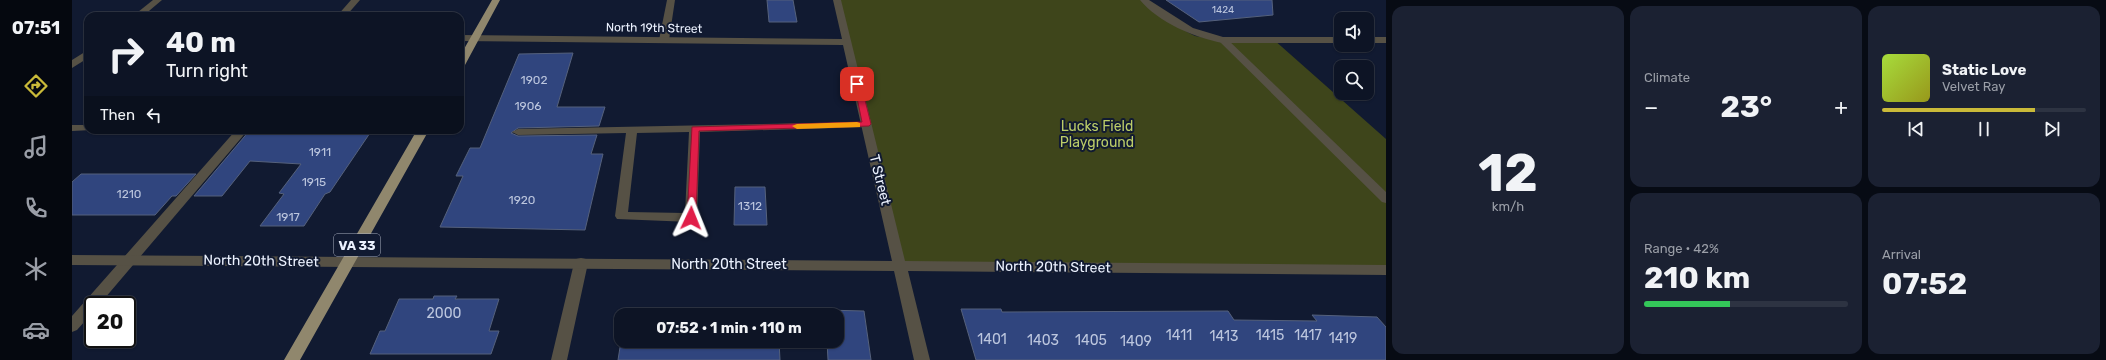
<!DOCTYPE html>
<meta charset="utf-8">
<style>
body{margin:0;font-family:Rubik,sans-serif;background:#1b2132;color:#f1f3f6;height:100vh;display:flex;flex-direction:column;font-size:15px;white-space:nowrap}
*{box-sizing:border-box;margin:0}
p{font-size:13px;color:#9a9ea7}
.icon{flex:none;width:22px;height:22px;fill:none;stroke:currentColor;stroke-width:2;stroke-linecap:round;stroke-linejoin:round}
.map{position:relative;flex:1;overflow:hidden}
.details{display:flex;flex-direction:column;gap:6px;padding:6px;background:#070b14;width:720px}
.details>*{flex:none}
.hud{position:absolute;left:12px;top:12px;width:380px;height:122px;border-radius:12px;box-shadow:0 1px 3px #0004,0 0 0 1px #2d3342;background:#0d1425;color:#f1f3f6;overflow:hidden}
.buttons{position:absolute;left:1262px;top:12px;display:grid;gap:8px}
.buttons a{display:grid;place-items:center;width:40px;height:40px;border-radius:8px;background:#0d1425;box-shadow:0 1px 3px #0004,0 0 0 1px #2d3342;font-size:20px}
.speed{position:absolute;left:12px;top:296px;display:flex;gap:8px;font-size:20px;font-weight:700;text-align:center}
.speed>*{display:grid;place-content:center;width:52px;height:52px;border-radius:50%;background:#0d1425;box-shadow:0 1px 3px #0004,0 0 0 1px #2d3342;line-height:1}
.speed .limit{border:2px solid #111;border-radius:6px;background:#fff;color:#111}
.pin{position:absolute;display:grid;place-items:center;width:34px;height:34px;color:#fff;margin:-17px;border-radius:8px;box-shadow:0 2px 6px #0006}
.me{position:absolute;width:44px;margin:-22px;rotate:2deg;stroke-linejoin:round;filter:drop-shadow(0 0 3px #0008)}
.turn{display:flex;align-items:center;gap:14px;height:84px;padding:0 16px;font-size:18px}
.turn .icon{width:52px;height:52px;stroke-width:2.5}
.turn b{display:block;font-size:28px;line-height:34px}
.then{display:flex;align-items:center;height:38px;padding:0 16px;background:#0003;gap:8px;font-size:15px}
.big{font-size:30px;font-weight:700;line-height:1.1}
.details .tile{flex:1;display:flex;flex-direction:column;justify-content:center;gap:6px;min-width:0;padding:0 14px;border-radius:12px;background:#1b2132}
.details .dial{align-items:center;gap:0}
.dial b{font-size:52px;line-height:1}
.song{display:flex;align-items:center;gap:12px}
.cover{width:48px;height:48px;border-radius:6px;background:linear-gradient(135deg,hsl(80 70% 55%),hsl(60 70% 35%))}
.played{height:4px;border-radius:2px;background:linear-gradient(90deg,#caba39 75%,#2d3342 75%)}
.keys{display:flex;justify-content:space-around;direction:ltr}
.heat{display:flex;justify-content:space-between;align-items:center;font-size:22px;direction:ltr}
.charge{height:6px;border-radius:3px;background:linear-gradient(90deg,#34c759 42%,#2d3342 0)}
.details .tiles{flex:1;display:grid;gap:6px;grid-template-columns:repeat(3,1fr)}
.tile:first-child{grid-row:span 2}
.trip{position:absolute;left:542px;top:308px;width:230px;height:40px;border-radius:12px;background:#0d1425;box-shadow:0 1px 3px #0004,0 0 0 1px #2d3342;font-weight:700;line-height:40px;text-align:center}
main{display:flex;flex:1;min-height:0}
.dock{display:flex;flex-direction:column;width:72px;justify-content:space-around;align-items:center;background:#05080f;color:#9a9ea7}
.dock .icon{width:28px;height:28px}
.dock .active{color:#caba39}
.dock b{font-size:18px;color:#f1f3f6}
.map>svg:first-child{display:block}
.green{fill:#3e451b}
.building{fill:#30457e;stroke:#55617c}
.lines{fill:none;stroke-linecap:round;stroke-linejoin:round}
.service{fill:#565145;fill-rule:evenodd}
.minor{fill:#565145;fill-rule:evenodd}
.primary{fill:#90876d;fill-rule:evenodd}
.route{fill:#e11d48;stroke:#92132f}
.slow{fill:#f59e0b}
.labels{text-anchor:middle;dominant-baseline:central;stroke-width:4;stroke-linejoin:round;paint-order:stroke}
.far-number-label{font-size:10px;fill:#bcc6de}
.far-street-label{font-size:12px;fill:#ebf1fe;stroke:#111a31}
.number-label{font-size:12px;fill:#bcc6de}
.shield{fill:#111a31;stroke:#aab0c0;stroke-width:1}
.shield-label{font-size:13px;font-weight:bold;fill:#ebf1fe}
.park-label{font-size:14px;fill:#bccd68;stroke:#111a31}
.street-label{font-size:14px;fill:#ebf1fe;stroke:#111a31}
.near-number-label{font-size:14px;fill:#bcc6de}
</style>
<main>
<nav class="dock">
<b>07:51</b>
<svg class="icon active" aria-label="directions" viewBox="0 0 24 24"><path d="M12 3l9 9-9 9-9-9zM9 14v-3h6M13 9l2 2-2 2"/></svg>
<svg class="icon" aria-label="music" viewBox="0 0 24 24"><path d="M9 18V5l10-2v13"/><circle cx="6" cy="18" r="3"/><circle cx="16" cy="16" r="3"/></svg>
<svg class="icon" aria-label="phone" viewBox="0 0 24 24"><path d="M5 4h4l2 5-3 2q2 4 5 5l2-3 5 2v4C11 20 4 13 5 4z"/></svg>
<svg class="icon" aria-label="climate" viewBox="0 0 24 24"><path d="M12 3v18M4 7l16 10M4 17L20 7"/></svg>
<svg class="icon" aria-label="car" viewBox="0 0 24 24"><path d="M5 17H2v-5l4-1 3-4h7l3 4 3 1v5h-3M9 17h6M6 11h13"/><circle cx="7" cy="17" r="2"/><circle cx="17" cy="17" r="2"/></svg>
</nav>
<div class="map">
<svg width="1314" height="360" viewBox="0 0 1314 360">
<rect width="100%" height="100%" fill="#111a31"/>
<path class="green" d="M764,0H1069L1115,32L1123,36L1140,39H1201L1314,139V270L826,266Z"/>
<path class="building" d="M695,0H721L725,22H697Z
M1094,0H1200L1201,15L1127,22Z
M501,53L485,107H533L527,126L446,128L439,133L446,136L525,135L519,154H531L513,230L368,227L391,176H384L398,148H408L447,54Z
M178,130H300L258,192L253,194L232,226H188L212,194L207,193L229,164L178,161L150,196H122Z
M9,174H124L104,196H100L83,215H0V182Z
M663,187H693L695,225H662Z
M362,296H385L383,299H427L417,331H427L419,354H298L308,331H313L327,299H361Z
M889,309H929L930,312L1156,311L1162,320L1245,321L1240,315L1305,317L1314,327V360H904Z
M671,310H704V315H554L555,311L642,313L671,312Z
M753,310L792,311L799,360H756L755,341H765V315H753Z
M549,341H707L708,360H546Z"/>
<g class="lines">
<path class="service" d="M279,0H288L274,16H265Z
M595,0H603L597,40L592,43L587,40Z
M1151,37L1154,38L1314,192V203L1310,202L1148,42V38Z
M794,122L798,123L799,125L798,127L628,132L625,218L624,221L619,222L545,219L543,216L554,133L446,135L440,132L446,129ZM617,132L613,213L556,212L565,133Z
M0,125H16V130H20L0,131Z
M164,130H176L27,305H21V312L5,330L0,332V316Z
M509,258L514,259L516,263L495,360H479L502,263L504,259Z"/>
<path class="minor" d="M81,0H90L71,16H61Z
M761,0H769L833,261L1314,265V275L836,271L858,360H842L822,271L0,265V255L820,261L771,45L388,41V35L770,39Z
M1068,0H1077L1121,28L1151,37H1269V43H1151C1123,38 1086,22 1068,0Z
M1295,37H1314V43H1295Z
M16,50V58L0,68V60Z"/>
<path class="primary" d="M420,0H428L393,65L388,68V56Z
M345,130H357L228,360H212Z"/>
</g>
<path class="route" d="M782,83L789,84L799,124L797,126L627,131L624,218L623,220H616L615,218L620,127L790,122Z"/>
<path class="slow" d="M785,122L788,123V127L725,129L720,126L725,124Z"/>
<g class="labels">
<g class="far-number-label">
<text x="1151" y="10">1424</text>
</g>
<g class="far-street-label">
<text transform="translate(582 28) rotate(1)">North 19th Street</text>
</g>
<g class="number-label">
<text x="462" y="80">1902</text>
<text x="456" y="106">1906</text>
<text x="248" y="152">1911</text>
<text x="242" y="182">1915</text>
<text x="57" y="194">1210</text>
<text x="450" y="200">1920</text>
<text x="678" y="206">1312</text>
<text x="216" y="217">1917</text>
</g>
<rect class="shield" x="262" y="234" width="46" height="22" rx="3"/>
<g class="shield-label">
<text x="285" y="245">VA 33</text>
</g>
<g class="park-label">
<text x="1025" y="126">Lucks Field<tspan x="1025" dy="16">Playground</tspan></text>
</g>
<g class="street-label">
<text transform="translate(808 180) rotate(76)">T Street</text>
<text transform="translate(189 261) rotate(1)">North 20th Street</text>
<text x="657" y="264">North 20th Street</text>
<text transform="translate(981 267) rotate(1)">North 20th Street</text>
</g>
<g class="near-number-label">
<text x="372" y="313">2000</text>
<text x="1107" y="335">1411</text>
<text x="1198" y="335">1415</text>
<text x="1236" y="335">1417</text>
<text x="1152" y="336">1413</text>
<text x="1271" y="338">1419</text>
<text x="920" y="339">1401</text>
<text x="971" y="340">1403</text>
<text x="1019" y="340">1405</text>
<text x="1064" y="341">1409</text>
</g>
</g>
</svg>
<div class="buttons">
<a><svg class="icon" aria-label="sound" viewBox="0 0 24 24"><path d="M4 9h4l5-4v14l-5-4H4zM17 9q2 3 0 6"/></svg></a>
<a><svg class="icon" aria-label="search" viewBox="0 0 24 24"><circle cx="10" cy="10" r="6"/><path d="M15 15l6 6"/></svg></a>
</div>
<div class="speed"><div class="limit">20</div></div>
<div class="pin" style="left:785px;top:84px;background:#d93025"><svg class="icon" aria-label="arrive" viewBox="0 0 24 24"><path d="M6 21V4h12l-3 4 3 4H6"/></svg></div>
<svg class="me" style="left:619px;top:218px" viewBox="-20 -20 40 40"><path d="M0-17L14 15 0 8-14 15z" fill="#e11d48" stroke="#fff" stroke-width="4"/></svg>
<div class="trip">07:52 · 1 min · 110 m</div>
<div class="hud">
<div class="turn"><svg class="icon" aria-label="right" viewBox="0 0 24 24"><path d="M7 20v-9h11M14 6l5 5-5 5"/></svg><div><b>40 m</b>Turn right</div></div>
<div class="then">Then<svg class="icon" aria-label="left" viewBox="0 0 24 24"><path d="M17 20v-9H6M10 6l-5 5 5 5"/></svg></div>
</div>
</div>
<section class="details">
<div class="tiles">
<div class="tile dial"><b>12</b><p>km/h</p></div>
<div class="tile"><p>Climate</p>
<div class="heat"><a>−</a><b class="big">23°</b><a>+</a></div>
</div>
<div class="tile">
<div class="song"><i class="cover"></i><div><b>Static Love</b><p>Velvet Ray</p></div></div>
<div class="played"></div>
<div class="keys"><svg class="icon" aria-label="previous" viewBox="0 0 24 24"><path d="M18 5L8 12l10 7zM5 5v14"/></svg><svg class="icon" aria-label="pause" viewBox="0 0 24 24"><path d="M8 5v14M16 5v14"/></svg><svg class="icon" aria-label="next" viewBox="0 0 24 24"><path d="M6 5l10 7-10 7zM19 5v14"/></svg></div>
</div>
<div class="tile"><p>Range · 42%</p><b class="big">210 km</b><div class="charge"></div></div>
<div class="tile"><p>Arrival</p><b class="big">07:52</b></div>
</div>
</section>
</main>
